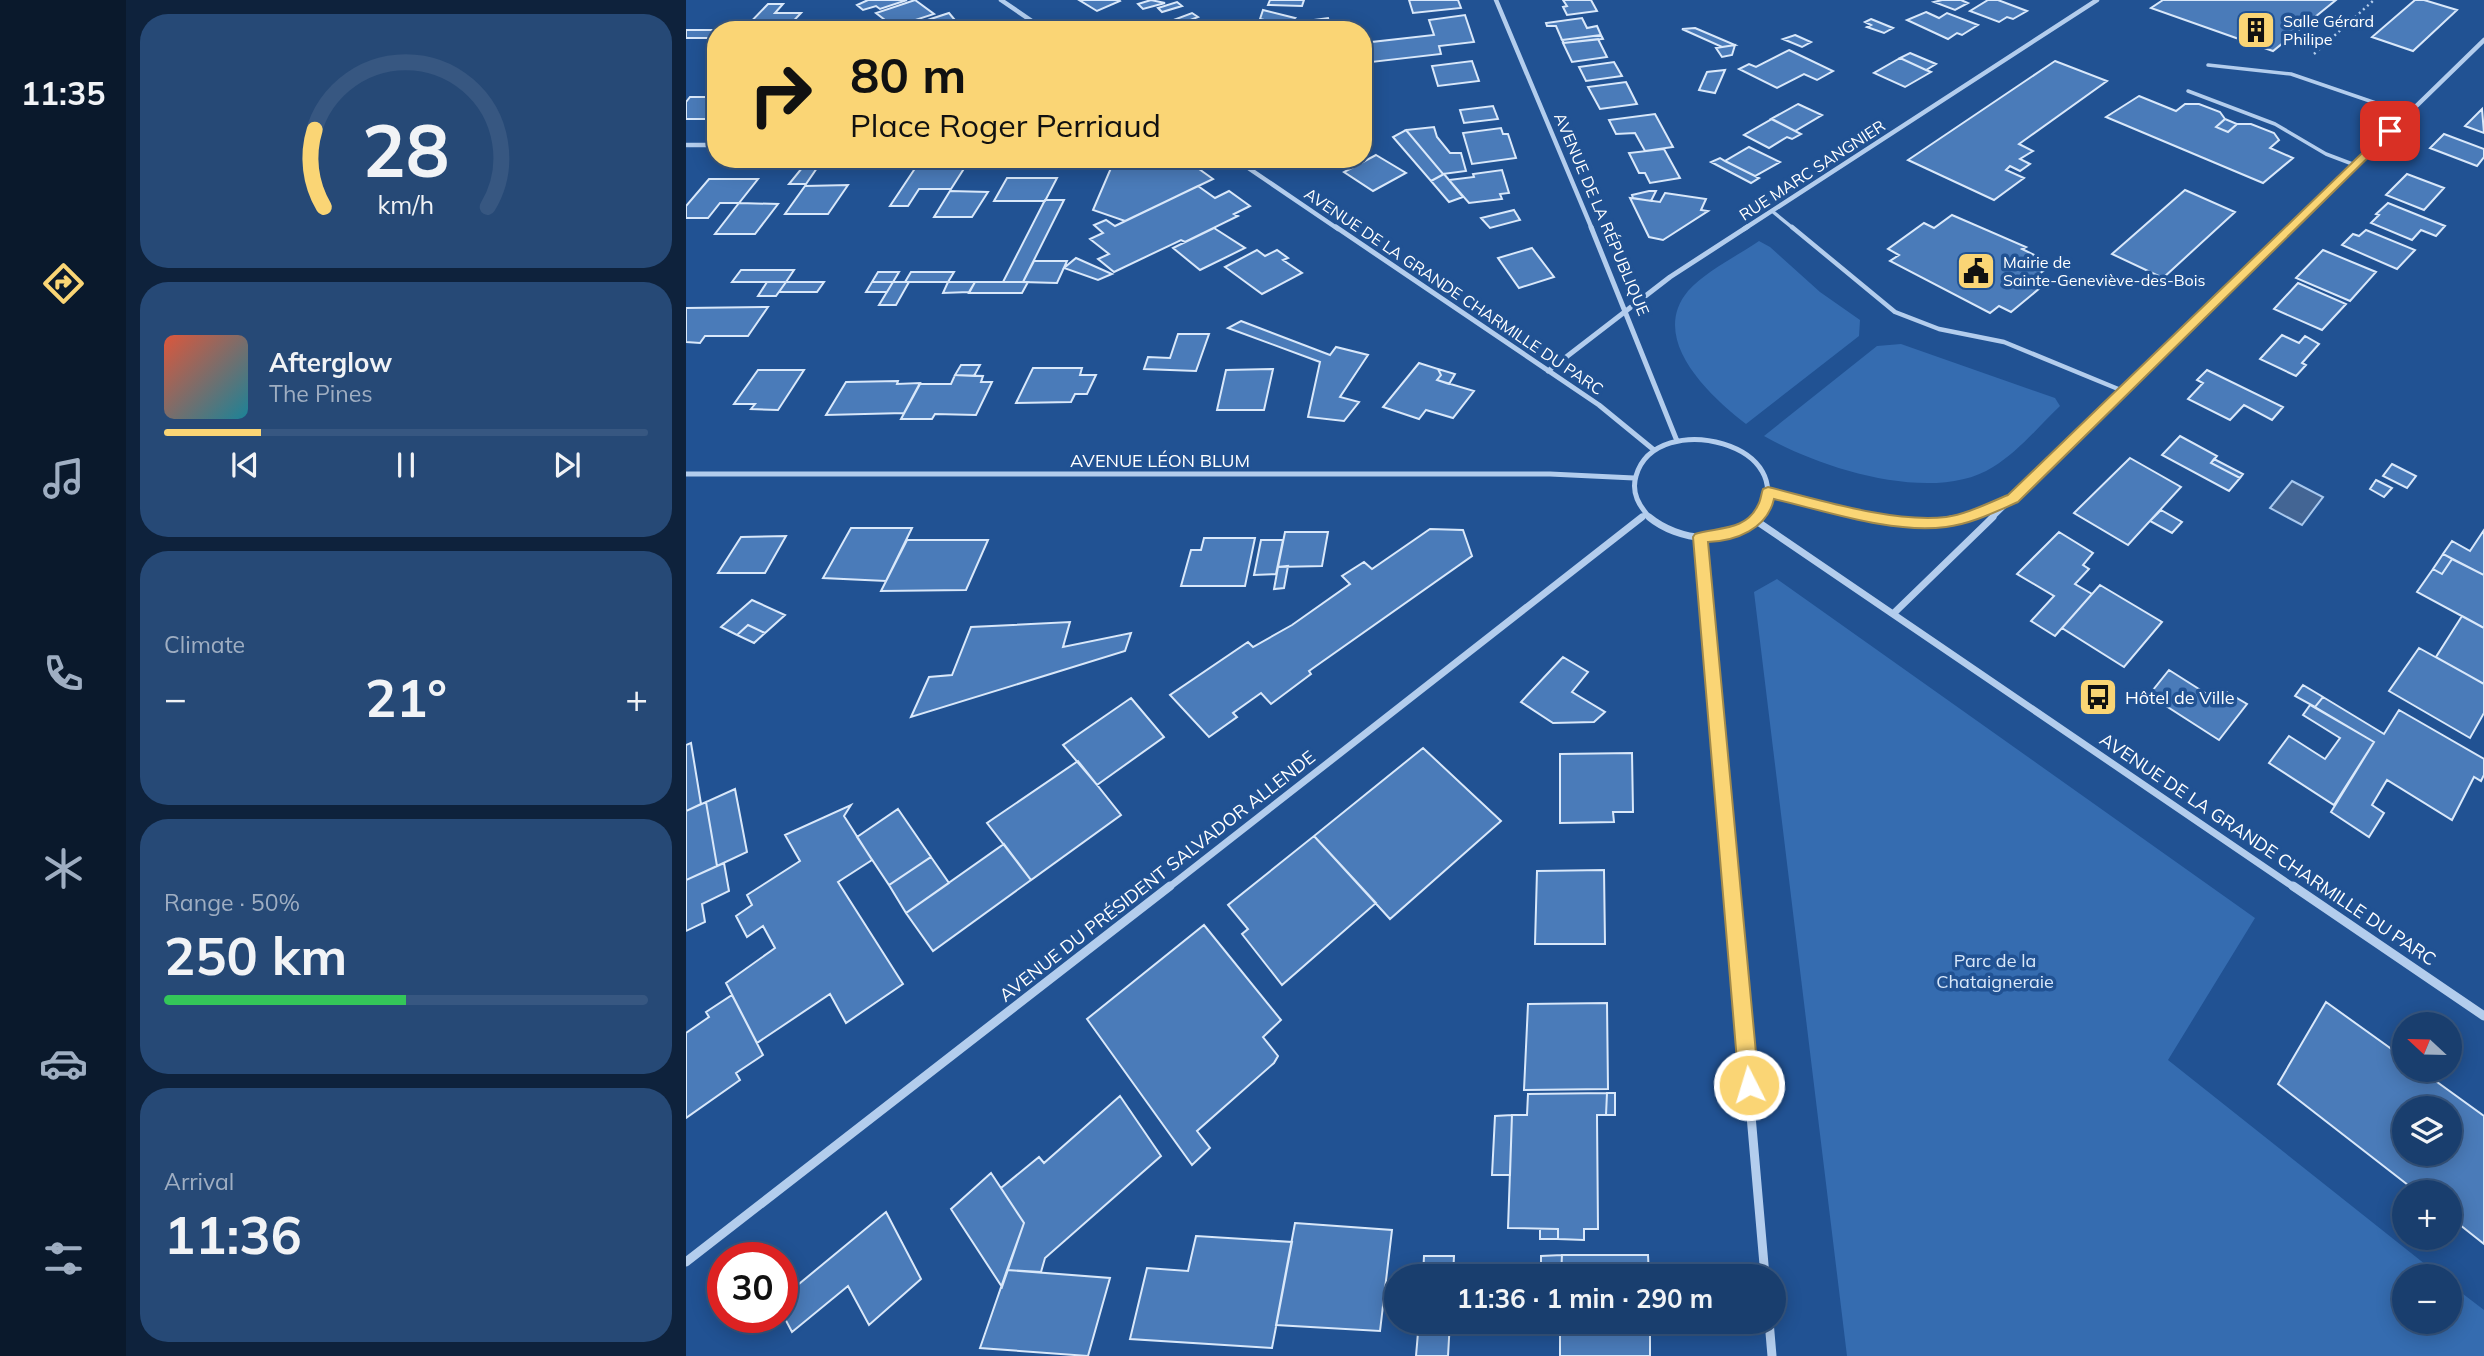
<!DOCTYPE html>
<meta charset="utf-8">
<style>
body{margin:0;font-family:Mulish,sans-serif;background:#264976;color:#f1f3f6;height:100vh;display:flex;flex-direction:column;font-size:26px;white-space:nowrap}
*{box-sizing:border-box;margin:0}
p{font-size:23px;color:#9faec2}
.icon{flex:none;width:38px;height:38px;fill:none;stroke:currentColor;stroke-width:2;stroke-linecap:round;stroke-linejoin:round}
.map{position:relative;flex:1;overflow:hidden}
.sheet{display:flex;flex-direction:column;gap:14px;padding:14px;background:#0e223c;width:560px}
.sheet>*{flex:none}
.banner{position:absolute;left:21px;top:21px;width:665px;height:147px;border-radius:28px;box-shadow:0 4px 18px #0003,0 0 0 2px #375781;background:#fad575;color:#111;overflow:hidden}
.needle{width:46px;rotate:292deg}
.controls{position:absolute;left:1706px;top:1012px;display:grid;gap:14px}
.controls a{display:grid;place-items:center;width:70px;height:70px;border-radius:50%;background:#193e6e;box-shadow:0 4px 18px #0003,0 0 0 2px #375781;font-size:35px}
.speed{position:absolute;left:21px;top:1242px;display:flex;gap:14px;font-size:35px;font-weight:700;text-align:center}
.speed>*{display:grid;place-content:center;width:91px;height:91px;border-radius:50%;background:#193e6e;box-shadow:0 4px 18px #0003,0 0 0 2px #375781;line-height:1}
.speed .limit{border:10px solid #d22;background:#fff;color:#111}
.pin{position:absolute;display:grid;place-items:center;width:60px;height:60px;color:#fff;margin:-30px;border-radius:14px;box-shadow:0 4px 10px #0006}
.me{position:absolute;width:77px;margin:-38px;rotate:355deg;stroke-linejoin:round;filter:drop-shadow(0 0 5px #0008)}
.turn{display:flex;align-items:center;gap:24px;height:147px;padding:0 28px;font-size:32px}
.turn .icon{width:91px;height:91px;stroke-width:2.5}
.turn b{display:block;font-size:49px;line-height:60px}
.big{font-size:52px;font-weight:700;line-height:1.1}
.sheet .widget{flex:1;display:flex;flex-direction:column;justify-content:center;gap:10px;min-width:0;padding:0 24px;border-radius:28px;background:#264976}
.sheet .dial{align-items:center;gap:0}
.dial svg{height:182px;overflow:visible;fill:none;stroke:#375781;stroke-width:7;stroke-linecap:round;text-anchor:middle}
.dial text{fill:#f1f3f6;stroke:none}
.song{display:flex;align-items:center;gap:21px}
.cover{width:84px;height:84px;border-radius:10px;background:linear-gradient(135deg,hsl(10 70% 55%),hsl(190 70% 35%))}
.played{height:7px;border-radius:4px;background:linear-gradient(90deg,#fad575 20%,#375781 20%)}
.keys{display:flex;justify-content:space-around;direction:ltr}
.heat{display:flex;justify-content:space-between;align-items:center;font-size:38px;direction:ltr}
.charge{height:10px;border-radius:5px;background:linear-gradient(90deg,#34c759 50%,#375781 0)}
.trip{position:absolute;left:698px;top:1264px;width:402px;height:70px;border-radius:35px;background:#193e6e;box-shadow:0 4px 18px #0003,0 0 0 2px #375781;font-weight:700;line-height:70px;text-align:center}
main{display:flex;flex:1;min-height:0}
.dock{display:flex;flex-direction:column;width:126px;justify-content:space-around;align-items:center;background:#0a192c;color:#9faec2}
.dock .icon{width:49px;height:49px}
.dock .selected{color:#fad575}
.dock b{font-size:32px;color:#f1f3f6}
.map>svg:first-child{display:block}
.green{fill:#356cb0}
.water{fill:#436594;stroke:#a7c8ef;stroke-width:2}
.building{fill:#4a7bb9;stroke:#d9e8fa;stroke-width:2;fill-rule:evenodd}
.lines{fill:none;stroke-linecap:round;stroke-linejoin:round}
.path{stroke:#b3cded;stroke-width:2.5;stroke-dasharray:2 3.5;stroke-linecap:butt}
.lane-far1{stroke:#b3cded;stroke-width:3.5}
.lane{stroke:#b3cded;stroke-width:4.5}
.street-far3{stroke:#b3cded;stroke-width:4.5}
.street-far2{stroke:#b3cded;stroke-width:5}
.street-far1{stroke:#b3cded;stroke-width:7}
.street{stroke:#b3cded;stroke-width:9}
.route{fill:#fad575;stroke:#a28a4c;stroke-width:2}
.labels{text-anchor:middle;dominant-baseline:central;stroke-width:7;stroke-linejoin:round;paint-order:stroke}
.far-poi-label{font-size:16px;fill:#fff;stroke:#215293;text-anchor:start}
.far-street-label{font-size:16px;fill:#fff;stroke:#215293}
.street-label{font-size:18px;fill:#fff;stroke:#215293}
.poi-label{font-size:18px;fill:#fff;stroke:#215293;text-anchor:start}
.park-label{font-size:18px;fill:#d9e8fa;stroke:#215293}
</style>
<main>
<nav class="dock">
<b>11:35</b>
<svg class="icon selected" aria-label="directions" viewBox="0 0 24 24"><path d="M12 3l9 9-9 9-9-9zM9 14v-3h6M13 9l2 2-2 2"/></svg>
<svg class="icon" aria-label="music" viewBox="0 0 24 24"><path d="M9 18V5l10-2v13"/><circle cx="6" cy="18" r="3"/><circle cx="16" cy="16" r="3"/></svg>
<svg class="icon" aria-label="phone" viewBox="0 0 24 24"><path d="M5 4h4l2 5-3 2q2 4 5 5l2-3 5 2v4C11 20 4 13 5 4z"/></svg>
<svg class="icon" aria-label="climate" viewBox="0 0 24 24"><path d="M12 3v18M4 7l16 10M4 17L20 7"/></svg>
<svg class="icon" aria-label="car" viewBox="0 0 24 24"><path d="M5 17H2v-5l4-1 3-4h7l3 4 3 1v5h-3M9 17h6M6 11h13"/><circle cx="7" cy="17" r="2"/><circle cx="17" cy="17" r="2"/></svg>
<svg class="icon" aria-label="filters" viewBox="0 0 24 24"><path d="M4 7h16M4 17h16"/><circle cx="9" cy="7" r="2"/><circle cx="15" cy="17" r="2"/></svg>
</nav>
<section class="sheet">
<div class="widget dial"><svg viewBox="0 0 100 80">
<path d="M14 69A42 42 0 1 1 86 69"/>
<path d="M14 69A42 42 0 0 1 10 35" stroke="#fad575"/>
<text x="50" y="56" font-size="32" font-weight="700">28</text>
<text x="50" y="72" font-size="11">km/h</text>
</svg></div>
<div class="widget">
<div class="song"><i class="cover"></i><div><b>Afterglow</b><p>The Pines</p></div></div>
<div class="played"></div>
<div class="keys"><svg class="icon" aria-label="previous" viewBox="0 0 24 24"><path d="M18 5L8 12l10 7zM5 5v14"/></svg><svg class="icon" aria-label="pause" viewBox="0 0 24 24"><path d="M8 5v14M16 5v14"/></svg><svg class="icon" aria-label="next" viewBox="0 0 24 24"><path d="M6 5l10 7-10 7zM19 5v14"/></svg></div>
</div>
<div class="widget"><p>Climate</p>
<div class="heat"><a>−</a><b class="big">21°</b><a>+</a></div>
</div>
<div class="widget"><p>Range · 50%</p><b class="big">250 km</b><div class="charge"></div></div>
<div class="widget"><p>Arrival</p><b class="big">11:36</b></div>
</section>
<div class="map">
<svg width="1798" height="1356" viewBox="0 0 1798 1356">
<rect width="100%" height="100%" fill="#215293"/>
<path class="green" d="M1073,241L1084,247L1134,292L1174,320L1173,336L1060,424C1024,396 962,339 1002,291C1020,271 1051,256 1073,241Z
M1215,344L1369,398L1374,406C1353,426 1332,452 1307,467C1248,505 1133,468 1078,436L1191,346Z
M1091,579L1569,918L1482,1060L1754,1276H1718V1321H1764V1284L1798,1310V1356H1161L1068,592Z"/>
<path class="water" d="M1606,481L1637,497L1616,525L1584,508Z"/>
<path class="building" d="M182,0H221L194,9L190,6L177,10L171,5Z
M229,0L248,14L208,27L190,13Z
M393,0H433L434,1L411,11Z
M465,0L479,3L457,9L452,4Z
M584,0H618L616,6L582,5Z
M723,0H772L775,8L727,13Z
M877,0H905L911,11L881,15L877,7L881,6Z
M1256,0H1275L1282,3L1269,10L1248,2Z
M1302,0H1312L1341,11L1327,19L1321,17L1313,22L1284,11Z
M1477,0H1650L1587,51L1465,8Z
M1729,0H1738L1771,10L1727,51L1686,37Z
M491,2L496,6L476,12L472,8Z
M82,4H97L89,13H115L100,29L57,30Z
M577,10L609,18L600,25L574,19Z
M1240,12L1253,18L1261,13L1292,25L1276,35L1271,33L1262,39L1221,20Z
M263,13L274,26L264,30L217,28Z
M506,13L512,17L479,30L469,27Z
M779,15L788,42L753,46L755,54L677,63V43L748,35L743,20Z
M642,18L644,26L618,29L621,21Z
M896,18L901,28L911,26L915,35L876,40L870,26H861L860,23Z
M1185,19L1207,28L1198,33L1181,27L1185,25L1179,22Z
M147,21L153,26L142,30H125Z
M38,25H62L57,30H32Z
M1009,28L1049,45L1036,47L996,29Z
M0,30H30V38H0Z
M915,35L917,39L878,43L876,40Z
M1109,35L1125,42L1116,47L1097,39Z
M912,39L921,57L886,62L877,43Z
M1049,45L1046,55L1036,57L1030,48Z
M1103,50L1147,71L1131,80L1118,74L1091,88L1053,69L1063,64L1070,67Z
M1224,53L1250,64L1240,70L1214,58Z
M1214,58L1240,70L1245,72L1219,87L1188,73Z
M786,61L793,81L752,86L746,66Z
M1369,61L1421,81L1333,144L1347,151L1334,159L1344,164L1334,171L1324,166L1320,170L1338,178L1308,200L1222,160Z
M928,62L936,76L900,81L893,67Z
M1039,70L1029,93L1013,90L1021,72Z
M940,82L951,104L914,109L902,87Z
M30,90V115L26,119H0V102L4,97H23Z
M1453,96L1490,111L1499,104H1513L1534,112L1539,119L1530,127L1542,132L1551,124H1565L1588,133L1593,140L1584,148L1607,158L1577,183L1420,117Z
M1112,104L1136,115L1109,131L1085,119Z
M807,106L812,119L778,123L774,110Z
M1796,109L1798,133L1779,126Z
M969,114L987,147L959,151L949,133L930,134L923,120Z
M1086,119L1109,131L1115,134L1106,139L1101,137L1083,148L1058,135Z
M1539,119L1551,124L1542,132L1530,127Z
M748,127L751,137L764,153H775L780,171L757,174L720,130Z
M815,128L817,134H822L830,158L786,164L777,133Z
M720,130L757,174H758L745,181L707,137Z
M1758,134L1798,149V157L1791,166L1744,148Z
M1063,147L1094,162L1069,176L1039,161Z
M978,149L994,178L964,183L959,173H953L943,153Z
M690,155L720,173L687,191L658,172Z
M1034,158L1039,161L1073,178L1065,183L1025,162Z
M491,159H499L527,179L439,221L407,210L425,168L469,169Z
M230,167H279L265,189H233L222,206H204Z
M116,168H131L120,184H103Z
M816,170L823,193L814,194L816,199L783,203L763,180L788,177L787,174Z
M758,174L763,180L777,197L763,202L745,181Z
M1721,174L1758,188L1738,210L1700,195Z
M321,178H371L359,201H308Z
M23,179H72L53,203H34L22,218H0V206Z
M162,185L142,214H99L119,186Z
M512,186L529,198L543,191L564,206L548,214L552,216L499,242L495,240L428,272L412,259L423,254L404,239L417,233L408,225L420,220L429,226Z
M1499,190L1549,212L1477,278L1426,254Z
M264,191L302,192L286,217H248Z
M963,191H970L965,201L947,198L946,195Z
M979,193L1020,199L1015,210L1022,211L977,240L963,237L944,198L974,202Z
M359,200H378L337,282H317Z
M53,203L92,204L69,234H29Z
M1702,203L1759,226L1750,236L1735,230L1726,240L1685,223L1693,215L1690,214Z
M828,210L834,220L804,228L795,218Z
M1266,215L1340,247L1336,249L1367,264L1349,277L1360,283L1325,312L1313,306L1304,313L1204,261L1213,255L1202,249L1238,223L1248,228Z
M528,228L559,248L514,270L487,248Z
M1680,230L1729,250L1711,269L1656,245L1667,234L1673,236Z
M846,248L868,277L833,288L812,258Z
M571,250L579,256L591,250L602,258L597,260L616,273L576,294L539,267Z
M1637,250L1690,272L1664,301L1610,278Z
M390,258L426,274L412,280L378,268Z
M348,261H381L371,283L337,282Z
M55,270H108L100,282H46Z
M192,272H213L207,282H186Z
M225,272H268L262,282H219Z
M81,282H100L90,296H72Z
M100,282H138L131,292H93Z
M186,282H207L201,292H180Z
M207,282H223L210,305H193Z
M262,282H289L283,292L257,293Z
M289,282H342L336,293H283Z
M1612,283L1660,304L1636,330L1588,309Z
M82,307L62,336H19L14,343L0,342V308Z
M555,321L644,355L650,347L682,355L654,397L673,402L658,421L622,417L634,362L542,328Z
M492,334H523L510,371L458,369L462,357L484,358Z
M1596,335L1613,343L1619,336L1633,344L1616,363L1620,365L1610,376L1574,359Z
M733,363L752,369L755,375L751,380L788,391L767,418L740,410L733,419L697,407Z
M275,365H294L288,376L269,375Z
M347,368H396L394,375H410L401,394H389L385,402L330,403Z
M587,369L578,410H531L540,370Z
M752,369L769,374L763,384L751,380L755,375Z
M72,370H118L92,410L65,409L69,404H48Z
M1521,370L1597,407L1586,420L1558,405L1544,420L1502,399L1517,383L1511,380Z
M269,375L297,376L295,382H306L290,415L249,414L246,419H215L234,384H265Z
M212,381L211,384L234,383L218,413L140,415L160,382Z
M1494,436L1531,456L1525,463L1554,478L1543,491L1476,455Z
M1444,458L1495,487L1442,545L1388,513Z
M1528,459L1557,474L1554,478L1525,463Z
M1706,464L1730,476L1721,488L1697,476Z
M1690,480L1706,488L1698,497L1684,489Z
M1475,510L1496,522L1486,533L1464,521Z
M165,528H226L200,581L137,578Z
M744,529L777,530L786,556L623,671L625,674L585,704L575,693L547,713L551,717L523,737L484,695L562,642L567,647L606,625L664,584L656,576L678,562L686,569Z
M1798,530V575L1757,554L1766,541L1784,551Z
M599,532H642L636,566L592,567Z
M1373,532L1407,553L1397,565L1403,569L1389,584L1406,594L1369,636L1345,621L1368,596L1331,574Z
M100,536L79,573H32L55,537Z
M518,538H569L559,586H495L505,550H515Z
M221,540H302L280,590L195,591Z
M575,540H597L590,574L568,575Z
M1757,554L1766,559L1756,574L1747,569Z
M1766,559L1798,575V628L1731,592L1747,569L1756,574Z
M602,566L598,588L588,589L592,567Z
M1414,585L1476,622L1438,667L1376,628Z
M66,600L99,615L79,633L62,625L51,635L35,627Z
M1776,616L1798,628V684L1750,657Z
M384,622L377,647L445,633L439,651L225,717L243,677L266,675L285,627Z
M62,625L79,633L68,643L51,635Z
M1733,648L1798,684V713L1784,738L1703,691Z
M877,657L902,672L886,692L919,712L908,722L867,723L835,702Z
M1483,670L1524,696L1539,691L1561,704L1533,740L1463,695Z
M1617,685L1637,697L1629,707L1609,696Z
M1637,697L1698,734L1713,710L1798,759V775L1795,781L1788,777L1766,820L1701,780L1686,805L1698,813L1683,837L1645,812L1688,742L1629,707Z
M445,698L478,737L411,785L377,745Z
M1624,705L1688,742L1648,805L1583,763L1603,736L1639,759L1654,738L1617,715Z
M5,743L15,804L0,811V745Z
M737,748L815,821L704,919L628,836Z
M946,753L947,812H927L928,822L874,823V754Z
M392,761L435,815L345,880L301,823Z
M49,789L61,852L31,866L20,802Z
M20,802L31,866L0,880V811Z
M165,805L158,816L186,860L152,882L217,984L160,1023L144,994L71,1043L40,983L89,948L77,926L61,937L50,916L66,905L61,895L114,861L99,835Z
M212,809L245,857L203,885L171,837Z
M628,836L690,903L596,985L556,934L562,929L542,905Z
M318,844L345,880L247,951L220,913Z
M245,857L263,883L220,913L203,885Z
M38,863L43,891L16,904L19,922L0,931V880Z
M918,870L919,944H849L851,871Z
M518,925L595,1020L577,1037L592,1056L588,1063L511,1131L524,1148L506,1165L401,1019Z
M46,995L77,1055L50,1073L54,1080L0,1118V1033L23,1017L20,1012Z
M1640,1002L1718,1058V1069H1733L1798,1116V1244L1764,1217V1192H1731L1592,1084ZM1718,1108H1764V1153H1718Z
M921,1003L922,1089L838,1090L842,1004Z
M921,1093L920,1115H911L912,1229H898V1240L872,1239V1229L822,1228L826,1115H841L842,1094Z
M921,1093H929V1115H920Z
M434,1096L475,1156L359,1258L355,1272L321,1270L338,1223L315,1188L353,1157L358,1163Z
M826,1115L824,1175H806L809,1116Z
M305,1173L338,1223L316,1287L265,1209Z
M200,1212L235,1279L183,1325L162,1286L106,1332L96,1313V1298Z
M609,1223L706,1230L694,1331L590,1325Z
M854,1229H872V1239H854Z
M510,1236L606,1242L586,1348L444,1339L461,1268L502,1271Z
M876,1255L875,1276H855V1256Z
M876,1255H962L963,1276H875Z
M738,1256H768L767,1276H737Z
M321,1270L424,1278L402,1356L294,1348Z
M733,1321H764L762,1356H730Z
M874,1321H964V1356H874Z"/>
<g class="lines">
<path class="path" d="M1628,54L1688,0"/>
<path class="lane-far1" d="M1522,65L1605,74L1722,114
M1502,91L1589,124L1640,154L1669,165
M1086,211L1108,229"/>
<path class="lane" d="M1106,227L1209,312L1253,329L1318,342L1437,391"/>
<path class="street-far3" d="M315,0L359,30
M810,0L906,229
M0,145H30
M549,159L652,229
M1058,229L1411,0
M1604,229L1798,40"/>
<path class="street-far2" d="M650,227L913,405L968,450
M905,227L991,441
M862,371L984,277L1061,227
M0,474H864L948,478
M1082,493L1193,519
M954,519L960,514
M965,519C953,506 945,493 950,476C970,406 1122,446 1071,519
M1272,519L1323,500
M1305,519L1605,227"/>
<path class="street-far1" d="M963,517C992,541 1045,548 1072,517
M1184,517L1242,523L1278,517
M1069,520L1609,888
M1014,537L1045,888
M1208,613L1307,517
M482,888L956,517"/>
<path class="street" d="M1045,886L1079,1276
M1607,886L1798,1016
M0,1262L484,886
M1083,1321L1086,1356"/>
</g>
<path class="route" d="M1701,129L1709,131L1332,502C1309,512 1285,524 1260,527C1206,534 1140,511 1088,499C1081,529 1050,541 1022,542L1073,1085L1070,1092L1063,1095L1056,1092L1053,1085L1007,537L1009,534C1032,527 1060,531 1072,505C1075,500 1075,494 1077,489L1082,487C1134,500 1207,523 1260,517C1281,514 1302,503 1322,495Z"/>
<defs>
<g id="building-square" transform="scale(2.0125)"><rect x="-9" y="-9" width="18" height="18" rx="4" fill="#fad575" stroke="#215293"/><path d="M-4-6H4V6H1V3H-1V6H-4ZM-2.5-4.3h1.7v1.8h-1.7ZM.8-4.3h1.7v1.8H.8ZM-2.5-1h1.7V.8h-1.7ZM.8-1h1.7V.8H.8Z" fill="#111"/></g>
<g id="civic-square" transform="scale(2.0125)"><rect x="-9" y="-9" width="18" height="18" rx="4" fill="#fad575" stroke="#215293"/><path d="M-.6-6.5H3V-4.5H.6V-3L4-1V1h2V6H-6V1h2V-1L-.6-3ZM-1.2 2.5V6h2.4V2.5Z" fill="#111"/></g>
<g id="bus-square" transform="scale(2.0125)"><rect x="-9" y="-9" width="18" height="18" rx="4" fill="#fad575" stroke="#215293"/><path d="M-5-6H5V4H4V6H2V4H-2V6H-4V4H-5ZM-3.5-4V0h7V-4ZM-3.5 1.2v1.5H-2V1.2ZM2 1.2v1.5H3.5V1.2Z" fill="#111"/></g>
</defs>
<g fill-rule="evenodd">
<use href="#building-square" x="1570" y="30"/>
<use href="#civic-square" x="1290" y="271"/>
<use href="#bus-square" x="1412" y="697"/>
</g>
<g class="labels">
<g class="far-poi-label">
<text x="1597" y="21">Salle Gérard<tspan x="1597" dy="18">Philipe</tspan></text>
<text x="1317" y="262">Mairie de<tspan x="1317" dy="18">Sainte-Geneviève-des-Bois</tspan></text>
</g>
<g class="far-street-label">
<text transform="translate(1126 170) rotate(-33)">RUE MARC SANGNIER</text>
<text transform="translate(916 214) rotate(67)">AVENUE DE LA RÉPUBLIQUE</text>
<text transform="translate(768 291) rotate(34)">AVENUE DE LA GRANDE CHARMILLE DU PARC</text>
</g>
<g class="street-label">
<text x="474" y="460">AVENUE LÉON BLUM</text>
<text transform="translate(1582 849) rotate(34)">AVENUE DE LA GRANDE CHARMILLE DU PARC</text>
<text transform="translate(471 876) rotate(-38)">AVENUE DU PRÉSIDENT SALVADOR ALLENDE</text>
</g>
<g class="poi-label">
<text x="1439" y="697">Hôtel de Ville</text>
</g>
<g class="park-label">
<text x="1309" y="960">Parc de la<tspan x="1309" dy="21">Chataigneraie</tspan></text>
</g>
</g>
</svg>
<div class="controls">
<a><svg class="needle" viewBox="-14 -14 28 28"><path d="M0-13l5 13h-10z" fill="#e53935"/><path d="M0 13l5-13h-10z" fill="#9faec2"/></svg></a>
<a><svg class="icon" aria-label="layers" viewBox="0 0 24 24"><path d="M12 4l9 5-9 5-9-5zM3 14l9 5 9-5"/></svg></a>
<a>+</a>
<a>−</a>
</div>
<div class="speed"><div class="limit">30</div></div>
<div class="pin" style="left:1704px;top:131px;background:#d93025"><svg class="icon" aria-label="arrive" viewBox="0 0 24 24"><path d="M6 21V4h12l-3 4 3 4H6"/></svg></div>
<svg class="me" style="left:1063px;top:1085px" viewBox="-20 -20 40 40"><circle r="17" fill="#fad575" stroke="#fff" stroke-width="3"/><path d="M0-11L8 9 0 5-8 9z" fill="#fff"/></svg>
<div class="trip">11:36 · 1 min · 290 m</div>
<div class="banner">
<div class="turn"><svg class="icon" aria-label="right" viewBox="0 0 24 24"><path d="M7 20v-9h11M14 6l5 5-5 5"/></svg><div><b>80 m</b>Place Roger Perriaud</div></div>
</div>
</div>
</main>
